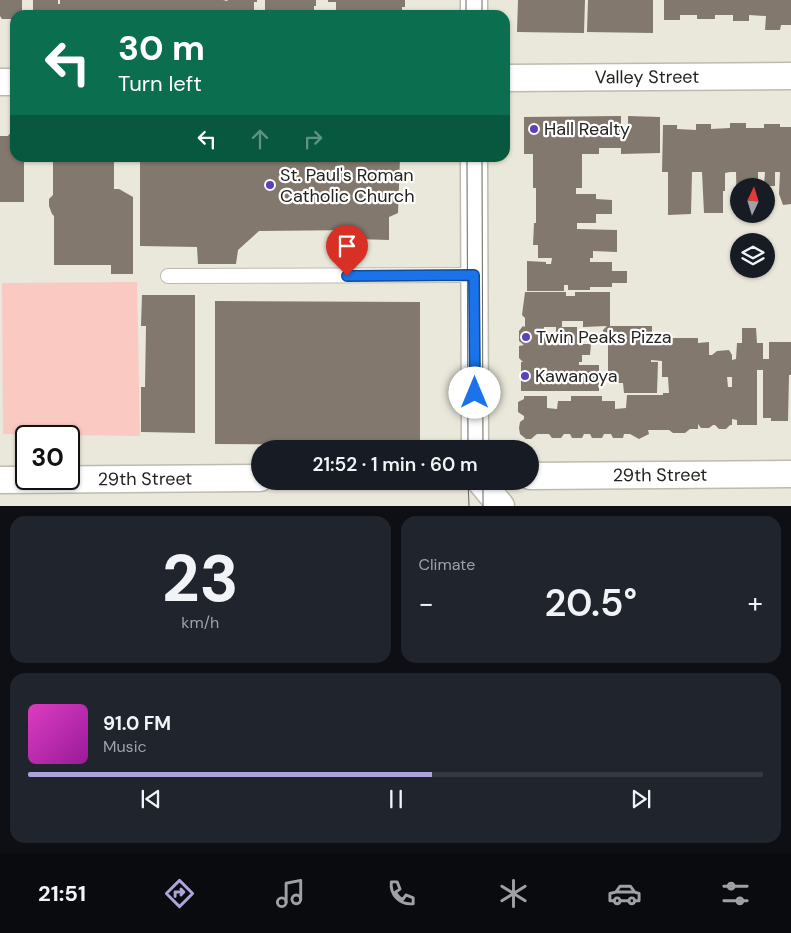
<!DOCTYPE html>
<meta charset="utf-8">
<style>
body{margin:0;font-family:"DM Sans",sans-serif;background:#20242c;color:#f1f3f6;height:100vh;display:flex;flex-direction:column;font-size:19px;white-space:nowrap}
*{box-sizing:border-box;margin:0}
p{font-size:16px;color:#9ea1a6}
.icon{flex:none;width:28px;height:28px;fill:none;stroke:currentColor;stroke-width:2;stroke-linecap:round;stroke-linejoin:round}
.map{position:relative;height:506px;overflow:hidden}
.drawer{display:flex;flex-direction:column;gap:10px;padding:10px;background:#0d0f14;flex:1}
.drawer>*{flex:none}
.guide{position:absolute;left:10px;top:10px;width:500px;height:152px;border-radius:15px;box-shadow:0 1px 4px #0004;background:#0b6e4f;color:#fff;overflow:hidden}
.needle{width:32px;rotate:4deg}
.tools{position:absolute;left:730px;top:178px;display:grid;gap:10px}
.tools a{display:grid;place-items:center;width:45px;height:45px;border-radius:50%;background:#171b24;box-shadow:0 1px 4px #0004;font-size:25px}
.speed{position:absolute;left:15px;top:425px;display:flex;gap:10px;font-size:25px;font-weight:700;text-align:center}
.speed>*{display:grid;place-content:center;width:65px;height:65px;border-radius:50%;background:#171b24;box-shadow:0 1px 4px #0004;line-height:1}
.speed .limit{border:2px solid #111;border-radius:8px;background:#fff;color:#111}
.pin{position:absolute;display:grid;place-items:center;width:42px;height:42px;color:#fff;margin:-51px -21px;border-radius:50% 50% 50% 0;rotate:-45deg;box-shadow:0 0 5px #0007}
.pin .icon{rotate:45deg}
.me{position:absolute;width:55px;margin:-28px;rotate:0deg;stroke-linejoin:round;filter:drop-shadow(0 0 4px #0008)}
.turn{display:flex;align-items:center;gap:18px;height:105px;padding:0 25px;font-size:22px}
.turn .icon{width:65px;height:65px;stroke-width:2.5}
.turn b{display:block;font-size:35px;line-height:42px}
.lanes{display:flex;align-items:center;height:48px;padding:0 25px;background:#0003;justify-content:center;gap:25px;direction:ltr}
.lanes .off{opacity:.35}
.big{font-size:38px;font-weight:600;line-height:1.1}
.drawer .card{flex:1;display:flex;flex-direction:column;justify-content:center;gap:8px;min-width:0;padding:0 18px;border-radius:15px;background:#20242c}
.drawer .dial{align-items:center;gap:0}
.dial b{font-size:65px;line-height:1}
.song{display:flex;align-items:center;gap:15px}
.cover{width:60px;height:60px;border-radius:8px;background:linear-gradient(135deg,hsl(310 70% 55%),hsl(300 70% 35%))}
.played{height:5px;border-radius:2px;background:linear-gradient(90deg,#aea3db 55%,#363941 55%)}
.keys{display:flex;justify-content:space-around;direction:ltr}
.heat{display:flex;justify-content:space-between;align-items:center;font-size:28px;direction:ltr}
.drawer .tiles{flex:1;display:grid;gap:10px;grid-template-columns:1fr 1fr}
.card:last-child{grid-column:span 2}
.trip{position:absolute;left:251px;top:440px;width:288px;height:50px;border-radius:25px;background:#171b24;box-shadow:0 1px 4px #0004;font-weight:600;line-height:50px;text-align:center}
.menu{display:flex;height:80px;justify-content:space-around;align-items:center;background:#090b0e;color:#9ea1a6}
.menu .icon{width:35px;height:35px}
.menu .active{color:#aea3db}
.menu b{font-size:22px;color:#f1f3f6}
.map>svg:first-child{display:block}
.green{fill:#facac2}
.building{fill:#82786e;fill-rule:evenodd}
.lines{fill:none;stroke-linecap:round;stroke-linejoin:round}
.service-casing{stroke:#bdbbad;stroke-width:16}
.minor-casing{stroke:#bdbbad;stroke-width:29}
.service{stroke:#fff;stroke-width:14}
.minor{stroke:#fff;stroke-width:26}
.tram{stroke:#66645c;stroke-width:1}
.route-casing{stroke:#114b97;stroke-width:12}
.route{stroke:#1a73e8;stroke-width:9}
.poi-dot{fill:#5b42bb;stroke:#fff;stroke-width:2}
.labels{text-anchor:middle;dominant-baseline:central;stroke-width:4.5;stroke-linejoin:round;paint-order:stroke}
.street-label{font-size:18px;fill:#24231e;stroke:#fff}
.poi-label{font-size:18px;fill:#24231e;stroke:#fff;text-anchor:start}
</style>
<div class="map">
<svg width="791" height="506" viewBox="0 0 791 506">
<rect width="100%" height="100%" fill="#eae8da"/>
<path class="green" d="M137,282L140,436L3,434L2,283Z"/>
<path class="building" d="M0,0H22V15H15V19H2L0,16Z
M33,0H58V4H60V0H223L227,1L228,0H257V2H254V15H33Z
M265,0H316V6H314V15H265Z
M328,0H405V7H402V15H336V2H328Z
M518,0H585L584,33L517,32Z
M588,0H653V33L587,32Z
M664,0H791V25H781L780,30H765L766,16L749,15V21H733V15H715V19H697V15H680V20H664Z
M621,116V127H628V116L660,117V153L621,154V148H599V154H582V188H576V194H596V199L612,200V214H596V223H577V229L617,230V252L593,251V258H590V262H612V271H627V283H612V287H590V290H568V285H564V291H527V261L546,262V264H551L552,258H538V245H533L534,223H536V188H533V154H524V117Z
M730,123H746V128H764V124H780V127H791V204L783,205L779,194L780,172H775V186H764L765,172H758V186H739V212H737L736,172H730L725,173V191H723V213H704L702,172H692L691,214L668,215V172H662L663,125H677V129L696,130V124H711V129L730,128Z
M11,132H15V158H24V202H0V136H8Z
M53,158H114V189H119L133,197V274H111V265H54V216L52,214L49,206V199L53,195Z
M140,158H400L398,213L389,217V240L356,239V230L259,231L238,250L236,264H198L197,247L140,246Z
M525,292H566V296H575V292H610V326H652V338H698V343L709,342V355H712L717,351L729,350L732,355V360L736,359L737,343H742V328H756L757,343H763V359H769V342H791V375H789L788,421H771V418H763V370H757V425H737V420L732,419V425H730L726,429H719L715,425H713L709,428H701L698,424V429H690L685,433H673L669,430H648L649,434L639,439L630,434H624L623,438H613L611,434H604L602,438H592L590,434H584L582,438H572L570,434H564L561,438H552L549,434H537L531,439H526L520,434L519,428L520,422L524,419V416L518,412V402L524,399V396H547V408L557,409L558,401H571V396H602V401H615V409L626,408L627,395H663V393H669L668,377H662V361L651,360V362H658L657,393H624L623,383H608V342L603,339V330L607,326L583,327V321H562V327H577V344H591L590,355H582V362H579V365H599V391H521V362H523L519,358V346L524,345L519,341V331L523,326L525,327V318L522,315ZM544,327H556V333H544ZM727,377H732V387H728Z
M142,295H195V433L141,432V387H145L146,326H141Z
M215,301L420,302V445L215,444Z"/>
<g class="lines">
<g class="service-casing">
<path id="service" d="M168,276L474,275"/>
</g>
<g class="minor-casing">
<g id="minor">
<path d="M474,0V15"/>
<path id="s1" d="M505,78L791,76"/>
<path d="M0,82H15"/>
<path d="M474,158L475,449"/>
<path id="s2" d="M530,476L791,474"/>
<path id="s3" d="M0,480L260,478"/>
<path d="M480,481L501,506"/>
</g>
</g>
<use href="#service" class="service"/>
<use href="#minor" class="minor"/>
<path class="tram" d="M466,0V15
M482,0V15
M467,158L468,449
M482,158L483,449
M468,481L469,506
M483,481V506"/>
</g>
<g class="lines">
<g class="route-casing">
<path id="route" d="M347,276L474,275L475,393"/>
</g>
<use href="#route" class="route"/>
</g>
<g class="poi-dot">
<circle cx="534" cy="129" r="5"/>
<circle cx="270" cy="185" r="5"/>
<circle cx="526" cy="337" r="5"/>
<circle cx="525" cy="376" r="5"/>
</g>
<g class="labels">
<g class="street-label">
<text stroke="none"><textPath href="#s1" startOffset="142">Valley Street</textPath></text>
<text stroke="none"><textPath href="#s2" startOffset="130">29th Street</textPath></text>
<text stroke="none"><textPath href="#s3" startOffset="145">29th Street</textPath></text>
</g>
<g class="poi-label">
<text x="544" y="129">Hall Realty</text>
<text x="280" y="175">St. Paul's Roman<tspan x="280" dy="21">Catholic Church</tspan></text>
<text x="536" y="337">Twin Peaks Pizza</text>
<text x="535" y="376">Kawanoya</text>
</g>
</g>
</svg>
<div class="tools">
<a><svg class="needle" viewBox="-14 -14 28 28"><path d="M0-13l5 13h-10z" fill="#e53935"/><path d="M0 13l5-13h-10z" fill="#9ea1a6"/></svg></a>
<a><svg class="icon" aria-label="layers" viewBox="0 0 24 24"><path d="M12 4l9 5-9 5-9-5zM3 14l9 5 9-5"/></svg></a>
</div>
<div class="speed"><div class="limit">30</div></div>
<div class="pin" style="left:347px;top:276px;background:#d93025"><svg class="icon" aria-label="arrive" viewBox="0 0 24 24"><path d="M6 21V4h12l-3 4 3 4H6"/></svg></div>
<svg class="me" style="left:475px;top:393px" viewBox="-20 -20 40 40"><circle r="19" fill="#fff"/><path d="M0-13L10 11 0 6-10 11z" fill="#1a73e8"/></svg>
<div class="trip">21:52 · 1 min · 60 m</div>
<div class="guide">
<div class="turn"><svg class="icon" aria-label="left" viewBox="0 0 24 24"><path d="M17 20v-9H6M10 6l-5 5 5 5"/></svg><div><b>30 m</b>Turn left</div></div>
<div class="lanes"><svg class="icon" aria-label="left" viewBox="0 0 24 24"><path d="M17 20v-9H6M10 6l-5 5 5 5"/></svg><svg class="icon off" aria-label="ahead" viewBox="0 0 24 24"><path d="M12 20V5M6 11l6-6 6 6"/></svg><svg class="icon off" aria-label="right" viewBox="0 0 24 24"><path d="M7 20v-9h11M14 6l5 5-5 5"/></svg></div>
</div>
</div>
<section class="drawer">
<div class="tiles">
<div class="card dial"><b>23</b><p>km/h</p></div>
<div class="card"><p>Climate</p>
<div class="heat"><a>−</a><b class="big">20.5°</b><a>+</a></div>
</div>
<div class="card">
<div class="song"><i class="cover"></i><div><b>91.0 FM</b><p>Music</p></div></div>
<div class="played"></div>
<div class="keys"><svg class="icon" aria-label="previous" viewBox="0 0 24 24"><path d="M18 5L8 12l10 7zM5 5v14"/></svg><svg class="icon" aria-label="pause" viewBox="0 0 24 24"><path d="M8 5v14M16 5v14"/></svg><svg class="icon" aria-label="next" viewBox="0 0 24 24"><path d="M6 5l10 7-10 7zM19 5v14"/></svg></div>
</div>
</div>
</section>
<nav class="menu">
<b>21:51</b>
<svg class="icon active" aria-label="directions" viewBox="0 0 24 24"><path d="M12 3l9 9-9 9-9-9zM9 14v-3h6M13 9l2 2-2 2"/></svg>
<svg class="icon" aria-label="music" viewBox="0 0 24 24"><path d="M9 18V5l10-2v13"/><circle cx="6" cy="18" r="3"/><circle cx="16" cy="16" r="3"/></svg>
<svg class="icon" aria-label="phone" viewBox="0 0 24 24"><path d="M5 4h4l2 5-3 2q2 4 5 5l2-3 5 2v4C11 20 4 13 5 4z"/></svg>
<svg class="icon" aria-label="climate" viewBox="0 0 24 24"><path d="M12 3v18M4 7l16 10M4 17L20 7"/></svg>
<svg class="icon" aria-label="car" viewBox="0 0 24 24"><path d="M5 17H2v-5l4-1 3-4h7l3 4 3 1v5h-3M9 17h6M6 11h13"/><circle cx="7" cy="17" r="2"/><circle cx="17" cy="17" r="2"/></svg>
<svg class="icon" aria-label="filters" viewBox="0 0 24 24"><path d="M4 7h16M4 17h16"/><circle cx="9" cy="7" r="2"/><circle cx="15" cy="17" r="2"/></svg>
</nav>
